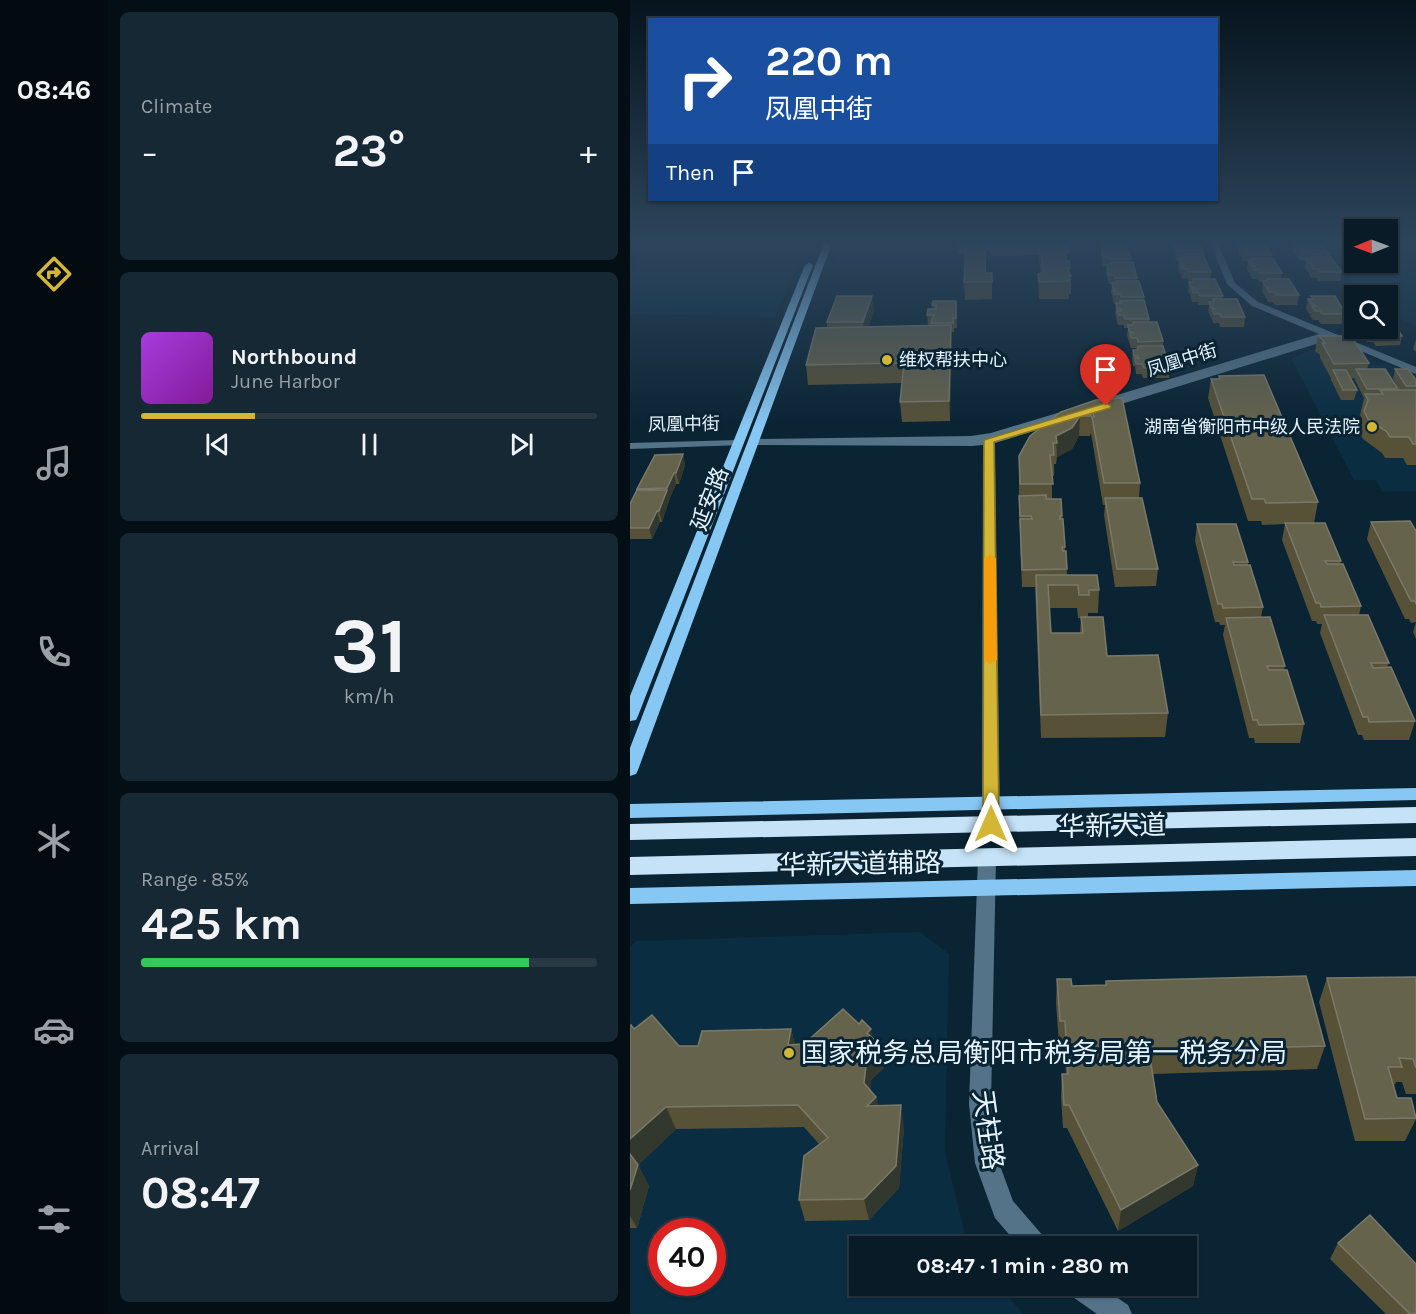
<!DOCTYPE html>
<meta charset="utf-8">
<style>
body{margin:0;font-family:Karla,"Noto Sans SC",sans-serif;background:#162833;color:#f1f3f6;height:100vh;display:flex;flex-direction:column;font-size:22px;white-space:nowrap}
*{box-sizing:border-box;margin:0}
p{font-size:20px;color:#98a1a7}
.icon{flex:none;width:33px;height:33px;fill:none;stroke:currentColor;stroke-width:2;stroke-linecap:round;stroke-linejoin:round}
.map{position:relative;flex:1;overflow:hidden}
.sheet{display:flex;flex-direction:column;gap:12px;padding:12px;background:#040f15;width:522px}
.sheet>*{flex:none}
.banner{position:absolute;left:18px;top:18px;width:570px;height:183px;border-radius:0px;box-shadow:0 2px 4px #0004,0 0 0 2px #293944;background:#1a4fa0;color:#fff;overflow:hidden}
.needle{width:39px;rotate:269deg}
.tools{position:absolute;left:714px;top:219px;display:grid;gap:12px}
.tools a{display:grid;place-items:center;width:54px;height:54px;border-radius:0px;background:#081b27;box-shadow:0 2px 4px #0004,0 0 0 2px #293944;font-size:30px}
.speed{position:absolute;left:18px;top:1218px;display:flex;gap:12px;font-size:30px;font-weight:700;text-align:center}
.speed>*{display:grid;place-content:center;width:78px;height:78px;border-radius:50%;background:#081b27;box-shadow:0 2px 4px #0004,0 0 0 2px #293944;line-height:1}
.speed .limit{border:9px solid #d22;background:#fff;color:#111}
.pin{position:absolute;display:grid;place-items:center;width:51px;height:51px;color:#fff;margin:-62px -26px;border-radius:50% 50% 50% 0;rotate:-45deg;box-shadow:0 0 6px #0007}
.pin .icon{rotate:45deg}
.me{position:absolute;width:66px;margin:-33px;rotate:0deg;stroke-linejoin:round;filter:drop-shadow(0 0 4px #0008)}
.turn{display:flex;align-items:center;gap:21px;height:126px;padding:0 18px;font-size:27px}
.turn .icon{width:78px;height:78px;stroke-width:2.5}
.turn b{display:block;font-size:42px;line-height:51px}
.then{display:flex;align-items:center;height:57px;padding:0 18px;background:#0003;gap:12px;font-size:22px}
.big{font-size:45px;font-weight:700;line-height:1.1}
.sheet .card{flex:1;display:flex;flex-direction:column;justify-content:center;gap:9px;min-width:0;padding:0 21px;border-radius:9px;background:#162833}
.sheet .dial{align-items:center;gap:0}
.dial b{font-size:78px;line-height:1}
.song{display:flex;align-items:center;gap:18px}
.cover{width:72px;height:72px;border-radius:9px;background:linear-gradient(135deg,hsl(280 70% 55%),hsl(290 70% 35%))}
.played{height:6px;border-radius:3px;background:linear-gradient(90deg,#d3b635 25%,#293944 25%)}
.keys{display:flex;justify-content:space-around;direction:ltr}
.heat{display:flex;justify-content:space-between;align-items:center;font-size:33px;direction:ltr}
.charge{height:9px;border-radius:4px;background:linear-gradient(90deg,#34c759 85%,#293944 0)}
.trip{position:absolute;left:219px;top:1236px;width:348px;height:60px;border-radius:0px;background:#081b27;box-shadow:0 2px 4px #0004,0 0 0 2px #293944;font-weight:700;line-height:60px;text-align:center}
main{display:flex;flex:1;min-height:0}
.dock{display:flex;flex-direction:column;width:108px;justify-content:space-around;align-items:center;background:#030b10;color:#98a1a7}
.dock .icon{width:42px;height:42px}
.dock .active{color:#d3b635}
.dock b{font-size:27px;color:#f1f3f6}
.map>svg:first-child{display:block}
.built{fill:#0a2d42;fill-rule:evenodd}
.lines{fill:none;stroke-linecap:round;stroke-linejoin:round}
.minor{fill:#557388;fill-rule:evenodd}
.major{fill:#87c7f3;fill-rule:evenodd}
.highway{fill:#c5e2f7;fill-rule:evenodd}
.wall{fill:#575138;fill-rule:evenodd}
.shaded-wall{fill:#32382d}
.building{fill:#66634d;stroke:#7a7969;stroke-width:1.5}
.route{fill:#d3b635;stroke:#897622;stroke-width:1.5}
.slow{fill:#f59e0b}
.poi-dot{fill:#d3b635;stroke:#0a2434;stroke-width:2}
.labels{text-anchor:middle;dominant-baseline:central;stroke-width:6;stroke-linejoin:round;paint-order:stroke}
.far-poi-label{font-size:18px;fill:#e4f3fe;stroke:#0a2434;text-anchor:start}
.far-street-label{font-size:18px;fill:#e4f3fe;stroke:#0a2434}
.street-label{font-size:22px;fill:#e4f3fe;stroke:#0a2434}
.near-street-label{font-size:27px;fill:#e4f3fe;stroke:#0a2434}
.near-poi-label{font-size:27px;fill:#e4f3fe;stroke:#0a2434;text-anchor:start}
</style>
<main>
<nav class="dock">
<b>08:46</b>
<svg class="icon active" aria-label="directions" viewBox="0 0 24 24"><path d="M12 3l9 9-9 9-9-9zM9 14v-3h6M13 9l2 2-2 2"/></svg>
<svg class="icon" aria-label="music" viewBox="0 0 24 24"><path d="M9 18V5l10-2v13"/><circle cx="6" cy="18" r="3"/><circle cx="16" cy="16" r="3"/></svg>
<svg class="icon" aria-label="phone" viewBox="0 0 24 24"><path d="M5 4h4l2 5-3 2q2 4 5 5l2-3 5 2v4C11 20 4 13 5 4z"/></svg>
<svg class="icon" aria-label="climate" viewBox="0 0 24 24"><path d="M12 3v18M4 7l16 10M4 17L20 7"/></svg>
<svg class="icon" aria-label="car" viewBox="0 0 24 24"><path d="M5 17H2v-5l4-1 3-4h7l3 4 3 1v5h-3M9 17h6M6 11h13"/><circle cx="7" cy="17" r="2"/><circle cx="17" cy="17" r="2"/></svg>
<svg class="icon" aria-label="filters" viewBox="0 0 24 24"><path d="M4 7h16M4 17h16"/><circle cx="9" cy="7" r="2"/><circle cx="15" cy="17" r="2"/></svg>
</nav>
<section class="sheet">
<div class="card"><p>Climate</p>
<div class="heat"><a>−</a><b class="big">23°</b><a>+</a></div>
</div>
<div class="card">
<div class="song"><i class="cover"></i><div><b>Northbound</b><p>June Harbor</p></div></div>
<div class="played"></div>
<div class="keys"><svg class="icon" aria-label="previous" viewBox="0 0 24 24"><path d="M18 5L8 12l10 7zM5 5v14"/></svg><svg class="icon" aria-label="pause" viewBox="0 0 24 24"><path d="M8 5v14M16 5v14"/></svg><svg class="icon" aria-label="next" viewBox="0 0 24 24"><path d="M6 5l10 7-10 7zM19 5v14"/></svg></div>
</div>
<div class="card dial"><b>31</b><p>km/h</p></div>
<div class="card"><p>Range · 85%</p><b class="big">425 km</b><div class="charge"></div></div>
<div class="card"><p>Arrival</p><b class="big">08:47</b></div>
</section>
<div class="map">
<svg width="786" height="1314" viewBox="0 0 786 1314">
<rect width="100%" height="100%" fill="#0a2434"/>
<path class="built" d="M694,243H724V262H758V243H786V326L758,313V296L731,295Z
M165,245L174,251L145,317L0,314V271L17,247Z
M274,245L272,256L250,264L207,265L211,250L217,247Z
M705,341L731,352L740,365H760L786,375V491L752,492L746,480H724L661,358Z
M290,932L319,954L315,1152L338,1246H230V1286H370L393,1314H0V946L7,941ZM32,1232H82V1282H32Z"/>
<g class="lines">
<path class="minor" d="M580,243H588L605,283L628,302L786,367V374L702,339L365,443L370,824L367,829L361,831L355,829L352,824L353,445L342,446L124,445L118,442L124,439L341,436L361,433L689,334L622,306L597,284Z
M108,440L114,443L112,445L0,449V443Z
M357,851L364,853L366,858L361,1104L369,1163L383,1201L414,1237L417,1246H389L365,1218L345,1163L339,1104L348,858L350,853Z
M436,1286H470L498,1305L502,1314H467L440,1295Z"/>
<path class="major" d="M194,243H202L8,770L6,774L0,776V748Z
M179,263L183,265L8,716L6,720L0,721V696L175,265Z
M786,788V800L0,818V804Z
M786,870V886L0,904V888Z"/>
<path class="highway" d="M786,807V823L0,840V824Z
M786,838V856L0,875V857Z"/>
</g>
<path class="wall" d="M328,243H441L440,254H436V261L440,268V273L441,276V294H439V299H409L408,274L411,273L408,255L362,256L359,250H356V273H362V299L335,300L334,282L335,254H328Z
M543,243L574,254V257L581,272L580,279L593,296L592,299L615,317L614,327H590L589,323H583L581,317L580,316L578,311L579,305H569L567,302H562L561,296L558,291L559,282L557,278L552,279L551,273H549L548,268L549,260H546L545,255H544L542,251Z
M609,243L642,255L641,258L652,273L651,279L669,295L667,305H645L643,302H638L635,296L634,295L632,291L633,282H629L628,279H622L620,275L621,273H619L617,269L618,261H613L612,256H610L608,252Z
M664,243H691L699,254L698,257L712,272L710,281H688L687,278H681L679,274V272H678L675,268L676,262L674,260H669L667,257V255H666L663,251Z
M471,247L501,259L500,262L507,278V281L514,297L513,300L519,319V322L533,341V346L540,368L539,378H513L512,374H506L505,366H503L502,360L503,350H507L506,348H501L497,335L498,328H494V325H488L485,313L486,304H484L481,292L482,284H479L476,274V266H473L471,256Z
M681,296L716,314L714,324H691L688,320H683L680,316L681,314H679L676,308L678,299H681Z
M326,301L327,328H324V332H321L320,421L272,422L270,402L272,383L178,385L176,365L197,328V322L244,310L238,327L301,326V325H298L297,315L303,309L302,305Z
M729,328H758L772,336L770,345L746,346L743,342H737L734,337V336L732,335Z
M688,336L739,363L737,369L768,389L769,390L763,379L765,369L786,380V465H777L773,458H755L752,453L733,439L729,431L732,418L730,415L734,398L724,378H721L727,390L724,400H711L701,380V378L690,358V355L685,351Z
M786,339V352L783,349Z
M589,376L688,502L684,523L711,561L710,564L731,606L729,615L759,663L757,667L785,721L779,740H734L732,735H728L690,633L692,624H687L686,621H682L652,540L655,524L632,525L631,521H618L578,398L581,379H588Z
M466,400L510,483L509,498L528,569L526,586L485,587L474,515L475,505H473L461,433L460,436H449L442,449L427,457L426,464H424V476H422V499H431L437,575L469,590L468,613H458V617L477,656L538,713L535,737L411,738L405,587H392L389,512V456ZM419,608H447L448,618H451L450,633H421Z
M53,454L55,465L49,484H46L39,500L32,522H30L22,539H0V504L8,490L7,489Z
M741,522L786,531V639L783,632L786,622L781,623L779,619H775L737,539Z
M567,524L618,562V565L633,607L631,617L655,666L654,670L674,724L670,743H625L624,738H619L593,635L595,625H590L589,622H585L565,541Z
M786,977V1094H776L772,1082H766L764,1086L767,1098L786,1116V1119L775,1141H725L689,1002L697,978Z
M427,979L442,986L476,985V981L695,1046L687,1069L523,1074L527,1102L568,1165L563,1186L488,1231L437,1128H433L431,1097L432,1074H436L434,1044H429L426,1003Z
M0,1026L4,1029L49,1046H68L161,1029L165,1044L243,1038L250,1045L254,1068L241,1080L240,1090L246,1097L248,1106L274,1128L269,1188L239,1220L175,1221L169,1200L189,1144L174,1127L46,1129L8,1165L19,1186L7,1228H0Z
M708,1243L786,1314H756L700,1259Z"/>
<path class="shaded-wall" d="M242,296L244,310L235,336L233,322Z
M321,325L322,344L320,421L319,401Z
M450,416L449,436L442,449L427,457L426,436Z
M53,454L55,465L49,484L46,473Z
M44,473L46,484L39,500L37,488Z
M37,490L39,501L32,522L29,511Z
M27,511L30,522L22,539L19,528Z
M161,1029L167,1052L158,1045Z
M241,1029L245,1049L250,1045L254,1068L241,1080L238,1105L246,1097L250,1120L238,1105L234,1083L237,1033Z
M271,1105L274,1128L269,1188L239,1220L234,1199Z
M36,1107L46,1129L5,1168L0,1158V1139Z
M8,1165L19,1186L7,1228L0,1216V1190Z
M568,1165L563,1186L488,1231L491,1210Z"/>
<path class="building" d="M336,243H356L355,269L356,273H362V282H334Z
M409,243H436H432L433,247H436V261H439L440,268H437L441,276H439V281L409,282L408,274L414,272Z
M543,243H569L574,254H553L552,251H547L546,248L548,246H545Z
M609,243H635L642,255H621L619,252H614L612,248H616L615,247H611Z
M665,243H691L699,254H678L676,251H671L669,248H672L671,246H667Z
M475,245H496L501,259H479L478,257H474L472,253L475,251H472L471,247H476Z
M553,257H574L581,272H559L558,269H553L551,266H555L554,264H550L549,259H553Z
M680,257H701L712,272H690L688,269H683L681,265H684L683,263H679L676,259H681Z
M622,258H643L652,273H630L629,270H624L622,266H625L624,264H620L618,260H623Z
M481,262H503L507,278H485L484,275H479L478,271L481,269H478L477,265H481Z
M563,279H585L593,296H570L568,292L563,293L561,288H565L560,286L559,282H564Z
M637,279H659L669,295H646L644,292H639L637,288H640L635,286L633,281H638Z
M486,281H509L514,297H491L490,294H484L483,290H487L483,288L482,283H487Z
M207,296H242L233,322H197Z
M681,296H705L716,314H692L690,311H685L682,306H686L684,304H681L678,299H683Z
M583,299H607L615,317H591L590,314H584L582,309H586L581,307L579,302H584Z
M514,300L519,319H495L494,315H489L487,311H491V309H487L486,303H491L490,301Z
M303,301H326V318H323V323H301L304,315H297L298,309H306V305H302Z
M759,316L772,336H748L745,332H740L737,328H758V316Z
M503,322H527L533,341L508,342L507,338H501L500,333H504L499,331L498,325H503Z
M321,325L319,401L270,402L274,363L176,365L186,328Z
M688,336H721L739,363L704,364L692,343H695L693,340Z
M508,346H533L540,368H514L512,364H506L505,358H509L508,356H504L503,350H508Z
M726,369H755L768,389H737Z
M765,369H778L786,380V386H776Z
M703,370H716L727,390H713Z
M634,375L688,502L636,503L634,499H622L581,379H590L589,376Z
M750,390H786V444H783L779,437H760L757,432L738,419L734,411L738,400L735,394H753Z
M492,398L510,483H474L462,417H464L463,413H461V416H450L442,428L426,436L427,443H423L424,455H420L423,484H390L389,456L400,436L431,412L466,400Z
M53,454L46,473H44L37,488L7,489L25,455Z
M7,490H37L29,511H27L19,528H0V504Z
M416,495V499H431L432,516H430V519H433L435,547H432L433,551H436L437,569L392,570L390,519H402L401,516H390L389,496Z
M475,498H512L528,569H487Z
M780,521L786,531V604L785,601H781L741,522Z
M655,523H695L711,561H695L697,564H713L731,606L691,607L690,603H686Z
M567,524H606L618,562H603L604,565H620L633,607L593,608L592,604H588Z
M406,575H467L469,590H459V595H449L448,585H418L421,633H453L451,617H473L477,656L528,655L538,713L411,715Z
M694,615H738L759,663H741L743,668L761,667L785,721L739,722L738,717H733Z
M640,617L655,666H637L639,670H657L674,724L629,725L627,720H623L596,618Z
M676,976L695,1046L519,1051L527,1102L568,1165L491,1210L439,1105H434L432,1074H438L435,1021H430L427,979H441L442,986L476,985V981Z
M786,977V1068L783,1059L769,1058L772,1067H758L767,1098H781L786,1118L735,1119L697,978Z
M213,1009L229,1024L232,1020L241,1029L237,1033L250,1045L237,1057L234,1083L246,1097L237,1106L271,1105L266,1166L234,1199L169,1200L174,1156L198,1138L168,1105L36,1107L0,1139V1026L1,1025L4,1029L22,1015L49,1046H68L72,1031L161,1029L158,1045L174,1044Z
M0,1154L8,1165L0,1190Z
M740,1215L786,1264V1314H779L778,1312L708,1243Z"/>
<linearGradient id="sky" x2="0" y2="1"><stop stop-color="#06141d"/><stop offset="0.57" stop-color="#2d455c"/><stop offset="1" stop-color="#2d455c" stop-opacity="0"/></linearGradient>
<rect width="786" height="427" fill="url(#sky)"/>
<path class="route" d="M476,403L481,406L480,408L364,442L369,824L367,828L361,830L356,828L353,824L354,440Z"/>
<path class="slow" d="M360,555L366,558L367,660L360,664L354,660V558Z"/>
<g class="poi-dot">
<circle cx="257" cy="360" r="6"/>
<circle cx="742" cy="427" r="6"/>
<circle cx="159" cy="1053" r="6"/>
</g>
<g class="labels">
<g class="far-poi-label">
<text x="269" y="360">维权帮扶中心</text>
<text x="730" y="427" text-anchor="end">湖南省衡阳市中级人民法院</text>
</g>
<g class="far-street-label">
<text transform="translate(552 360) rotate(-17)">凤凰中街</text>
<text transform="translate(54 424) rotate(-1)">凤凰中街</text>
</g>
<g class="street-label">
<text transform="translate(80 499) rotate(-69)">延安路</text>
</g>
<g class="near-street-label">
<text transform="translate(482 826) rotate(-1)">华新大道</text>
<text transform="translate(230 864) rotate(-1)">华新大道辅路</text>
<text transform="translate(358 1130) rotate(82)">天柱路</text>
</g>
<g class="near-poi-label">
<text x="171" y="1053">国家税务总局衡阳市税务局第一税务分局</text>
</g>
</g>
</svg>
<div class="tools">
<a><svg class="needle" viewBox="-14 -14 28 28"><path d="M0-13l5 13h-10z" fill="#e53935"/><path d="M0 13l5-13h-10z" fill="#98a1a7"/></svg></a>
<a><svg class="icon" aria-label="search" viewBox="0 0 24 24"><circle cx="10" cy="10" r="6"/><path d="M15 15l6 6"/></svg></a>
</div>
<div class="speed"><div class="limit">40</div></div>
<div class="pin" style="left:476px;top:406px;background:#d93025"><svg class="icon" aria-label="arrive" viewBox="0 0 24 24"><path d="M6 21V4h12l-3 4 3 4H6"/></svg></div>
<svg class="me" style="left:361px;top:824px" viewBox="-20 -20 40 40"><path d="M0-17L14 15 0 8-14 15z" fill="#d3b635" stroke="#fff" stroke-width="4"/></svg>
<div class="trip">08:47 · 1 min · 280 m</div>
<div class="banner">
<div class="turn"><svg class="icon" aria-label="right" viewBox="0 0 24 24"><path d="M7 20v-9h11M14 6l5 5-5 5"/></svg><div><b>220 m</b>凤凰中街</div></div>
<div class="then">Then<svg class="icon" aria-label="arrive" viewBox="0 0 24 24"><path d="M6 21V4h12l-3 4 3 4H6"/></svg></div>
</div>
</div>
</main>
